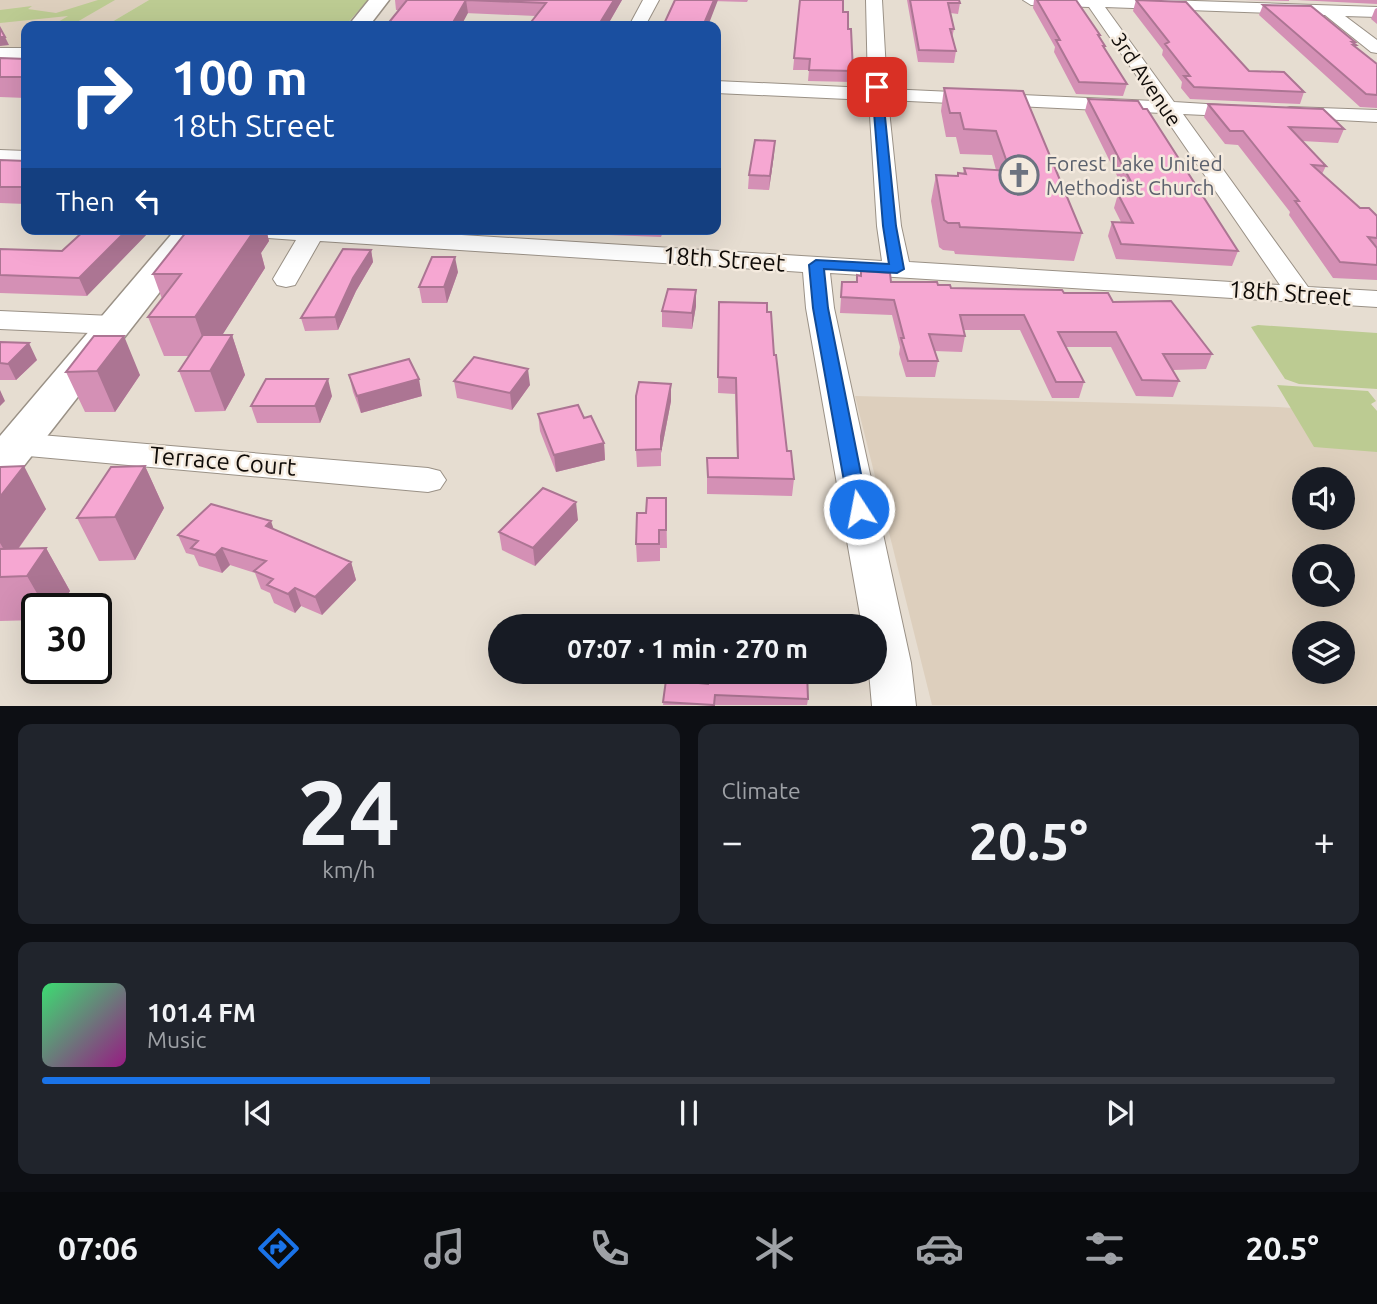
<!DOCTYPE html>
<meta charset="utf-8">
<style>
body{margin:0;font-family:Ubuntu,sans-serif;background:#20242c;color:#f1f3f6;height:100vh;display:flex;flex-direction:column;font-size:26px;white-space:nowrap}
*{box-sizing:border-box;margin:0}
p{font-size:23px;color:#9ea1a6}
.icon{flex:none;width:38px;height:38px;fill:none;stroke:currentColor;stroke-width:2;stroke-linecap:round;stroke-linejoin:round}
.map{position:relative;height:706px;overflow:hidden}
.sheet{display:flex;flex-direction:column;gap:18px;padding:18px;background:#0d0f14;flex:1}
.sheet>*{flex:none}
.banner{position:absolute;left:21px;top:21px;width:700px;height:214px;border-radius:14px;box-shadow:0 7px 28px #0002;background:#1a4fa0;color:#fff;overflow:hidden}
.controls{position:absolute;left:1292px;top:467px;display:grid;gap:14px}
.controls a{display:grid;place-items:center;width:63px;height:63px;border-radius:50%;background:#171b24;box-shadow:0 7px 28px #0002;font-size:35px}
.speed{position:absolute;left:21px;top:593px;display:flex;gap:14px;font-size:35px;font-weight:700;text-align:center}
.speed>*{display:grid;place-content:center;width:91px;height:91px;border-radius:50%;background:#171b24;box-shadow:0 7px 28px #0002;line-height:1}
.speed .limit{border:4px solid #111;border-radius:10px;background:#fff;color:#111}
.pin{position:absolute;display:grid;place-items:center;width:60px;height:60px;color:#fff;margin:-30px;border-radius:14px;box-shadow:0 4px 10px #0006}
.me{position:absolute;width:77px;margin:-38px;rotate:349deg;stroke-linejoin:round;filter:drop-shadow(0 0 5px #0008)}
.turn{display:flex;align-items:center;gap:24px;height:147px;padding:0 35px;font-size:32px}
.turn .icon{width:91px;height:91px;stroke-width:2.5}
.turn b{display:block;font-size:49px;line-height:60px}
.then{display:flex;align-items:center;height:66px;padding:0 35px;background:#0003;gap:14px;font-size:26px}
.big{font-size:52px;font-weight:700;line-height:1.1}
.sheet .tile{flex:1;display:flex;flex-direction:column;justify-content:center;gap:10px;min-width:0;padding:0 24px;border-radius:14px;background:#20242c}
.sheet .dial{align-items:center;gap:0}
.dial b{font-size:91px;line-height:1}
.song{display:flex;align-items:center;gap:21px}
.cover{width:84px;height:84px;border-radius:10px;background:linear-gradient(135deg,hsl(140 70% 55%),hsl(310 70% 35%))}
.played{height:7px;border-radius:4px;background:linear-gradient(90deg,#1a73e8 30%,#363941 30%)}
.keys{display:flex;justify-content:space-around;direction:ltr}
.heat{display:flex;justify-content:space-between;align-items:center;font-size:38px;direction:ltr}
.sheet .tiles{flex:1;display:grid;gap:18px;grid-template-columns:1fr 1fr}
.tile:last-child{grid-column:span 2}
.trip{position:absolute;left:488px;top:614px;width:399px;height:70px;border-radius:35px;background:#171b24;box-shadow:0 7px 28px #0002;font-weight:700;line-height:70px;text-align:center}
.dock{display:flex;height:112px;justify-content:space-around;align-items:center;background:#090b0e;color:#9ea1a6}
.dock .icon{width:49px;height:49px}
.dock .current{color:#1a73e8}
.dock b{font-size:32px;color:#f1f3f6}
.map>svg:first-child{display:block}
.built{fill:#ddcfbd;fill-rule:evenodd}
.green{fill:#bccb92}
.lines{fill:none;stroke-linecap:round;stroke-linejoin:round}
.street-casing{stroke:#9a9186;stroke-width:2}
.secondary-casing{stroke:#9a9186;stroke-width:3}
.street{fill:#fff;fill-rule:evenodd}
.secondary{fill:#fff;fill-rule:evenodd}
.wall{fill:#d490b5}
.shaded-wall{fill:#ac7593}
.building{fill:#f6a7d2;stroke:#ac7593;stroke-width:2}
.route{fill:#1a73e8;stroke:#114b97;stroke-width:2}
.labels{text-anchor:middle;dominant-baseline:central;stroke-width:5;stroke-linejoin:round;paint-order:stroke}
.far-street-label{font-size:21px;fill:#0f0b08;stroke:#f4eade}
.far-worship-label{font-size:21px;fill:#5b616d;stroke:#f4eade;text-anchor:start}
.street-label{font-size:24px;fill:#0f0b08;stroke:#f4eade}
</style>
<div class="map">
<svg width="1377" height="706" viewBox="0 0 1377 706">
<rect width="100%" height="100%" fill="#e6ddd1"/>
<path class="built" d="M0,0H149L105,26H26V48H0Z
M855,396L1278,407L1377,414V705H932ZM1304,480H1342V518H1304ZM1304,556H1342V595H1304ZM1304,634H1342V672H1304Z"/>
<path class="green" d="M98,0H115L70,26L53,25L68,16L0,23V10L32,6L28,9L56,13Z
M149,0H368L345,26H105Z
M1258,325L1377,333V389L1299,384L1285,379L1251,327Z
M1277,385L1368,391L1376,401L1371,404L1377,411V452L1314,447Z"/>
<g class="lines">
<g class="street-casing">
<path id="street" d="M643,0H659L645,26H629Z
M866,0H882L887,89L1154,101L1089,7L1031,5L1023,0H1164L1377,7V17L1345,16L1377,40V53L1371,52L1325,15L1105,7L1174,102L1254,107L1257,111L1254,115L1247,117L1183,114L1308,287L1377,291V307L830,273L834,308L911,663L916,706H872L869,672H875V626H862L806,308L803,272L320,241L295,285L286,287L277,285L273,279L296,240L239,236L230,234L227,229H365L882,261L877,226L869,100L716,93V81L868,88ZM888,100L1162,113L1280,285L909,262L901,226Z
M0,48H26V58H0Z
M1290,107L1377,110V122L1283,117L1280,113L1283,109Z
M0,150L26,151V163L0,162Z
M0,311L112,316L122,319L126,325L122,331L112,334L0,329Z
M17,433L428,468L440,471L446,480L440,489L428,492L17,455L5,452L0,444L5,436Z"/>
</g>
<g class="secondary-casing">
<path id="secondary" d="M369,0H389L369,26H348Z
M176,229H209L16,476L0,480V436Z"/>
</g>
<use href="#street" class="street"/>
<use href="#secondary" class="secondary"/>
</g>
<path class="wall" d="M395,0H622L607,26L536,16L396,10Z
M675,0H748L747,2Z
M800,0L843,12L848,29L853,71L852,82L808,81L809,70H793Z
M907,0H959L960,3L958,14L950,13L954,29L952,38L956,51L954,63L918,62Z
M1034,0H1076L1100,35L1099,38L1105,46L1104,49L1127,84L1123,96L1076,94L1054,52L1055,47L1033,8Z
M1136,0L1249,71L1304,92L1300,104L1190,99L1181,88L1182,82L1162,55L1163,50L1133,11Z
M1244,0H1289V1Z
M1297,0H1377V4Z
M1263,5L1355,42V47L1377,64V108L1360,107L1259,15Z
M1377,8V24L1371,19L1375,9Z
M0,58L26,59V98L0,97Z
M944,88L1023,91L1082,233L1074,261L955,254L954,251L943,250L939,247L931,201L936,175L957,176L958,173L963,174L964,168L996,170L992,155L960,154L956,137H946L941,111Z
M1088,99L1238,251L1232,266L1116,259L1108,236L1112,222H1121L1114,208L1118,194H1126L1085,111Z
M1208,104L1344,129L1338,143L1302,141L1326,166L1322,174L1360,208L1377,216V280L1333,278L1289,215L1290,212L1238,145L1225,144L1204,117Z
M774,154L769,190L748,189L749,175Z
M0,160L26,161V204L0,203Z
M86,229L87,296L0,293V249L62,251Z
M201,229H266L269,241L261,253L265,268L222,335H232L245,375L225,411L195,412L179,371L189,356H164L148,317L162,299L153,274Z
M583,229H664L661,237L583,234Z
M371,250L373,262L356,291L338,330L305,331L301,318Z
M861,271L891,282L938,285L951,288L1064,293L1113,302L1212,354L1206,369L1173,370L1179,381L1173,397L1136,396L1111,347H1066L1084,382L1079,398H1052L1020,330H963L965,336L962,352L934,351L938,361L935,377H906L899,354L900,347L892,315L840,313L842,282H856L857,275L861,276Z
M458,272L447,303H422L419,287Z
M696,290V306L692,329L662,327V311Z
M719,302L767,312L787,451L794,479L792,496L707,494V458H737L735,394L718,393Z
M94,336L140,375L115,412H85L66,372Z
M0,342L37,360L16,380H0Z
M349,375L422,396L361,413L353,392Z
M454,381L530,385L512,410L457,398Z
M671,384V401L661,453V466L637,467L636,450Z
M332,396L320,423H257L251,406Z
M538,414L584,418L604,443L605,460L556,472L540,431Z
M145,466L164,508L135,560L99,561L77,518Z
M0,467L46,509L19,548H46L70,591L59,609H37V620L0,621Z
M666,498L667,548H660V561L637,562L636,544L646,513Z
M578,520L535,566L502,550L499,532Z
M273,529L351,562L356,580L322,615L301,606L295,613L274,603L270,593L261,589L255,573L230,565L222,573L199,566L194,555L186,553L178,535Z
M666,680L808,699L807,705H663Z"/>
<path class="shaded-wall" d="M466,0L468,13L461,26H451Z
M614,0H622L607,26H598Z
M714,0H718L708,26H703Z
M0,37H5L9,45L0,46Z
M775,141L774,154L769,190L770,176Z
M128,229H152L87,296L79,278Z
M242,229H266L269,241L261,253L265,268L209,356L195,317Z
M371,250L373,262L356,291L338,330L335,317L353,278Z
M455,257L458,272L447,303L444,287Z
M696,290V306L692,329V313Z
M232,335L245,375L225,411L210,371Z
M124,336L140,375L115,412L97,371Z
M29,343L37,360L16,380L8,364Z
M528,369L530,385L512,410L510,393Z
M328,379L332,396L320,423L315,406Z
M419,379L422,396L361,413L357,396Z
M671,384V401L661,453V436Z
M0,390L5,401L0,406Z
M604,443L605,460L556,472L554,455Z
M24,466L46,509L10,560L0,543V497Z
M145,466L164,508L135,560L115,517Z
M576,502L578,520L535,566L533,548Z
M271,521L277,539L266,526Z
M46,548L70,591L59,609H46L27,576Z
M222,548L230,565L222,573L215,555Z
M351,562L356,580L322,615L315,597Z
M295,588L301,606L295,613L288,594Z
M96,594L106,613L96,630V609H88Z"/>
<path class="building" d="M407,0H614L598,26H528L546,3L466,0L451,26H386Z
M675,0H714L703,26H663Z
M800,0H843V12H848V29H851L853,71L809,70L810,59L794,58Z
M910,0H959L960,3H948L954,29H950L956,51L919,50Z
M1037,0H1076L1100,35H1098L1105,46H1103L1127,84L1079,82L1056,40H1060Z
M1136,0L1186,2L1249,71L1284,72L1304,92L1194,87L1184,76H1190L1165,44L1169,42Z
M1263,5L1311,6L1355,42H1352L1356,45H1353L1377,64V95L1366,94Z
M0,28L5,37H0Z
M0,58L26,59V77H0Z
M944,88L1023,91L1082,233L960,227L959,223H948L944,220L936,175L958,176V173L966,174L964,168L1010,171L996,131L964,129L960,113H950Z
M1088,99L1138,101L1143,109H1147L1238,251L1121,244L1112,222L1133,223L1118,194L1138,195Z
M1208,104L1323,109L1344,129L1289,127L1326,166L1312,165L1360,208H1369L1377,216V238L1368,237L1377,248V265L1340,262L1295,201H1299L1243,131H1230Z
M755,140L775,141L770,176L749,175Z
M0,160L26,161V187H0Z
M86,229H128L79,278L0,275V249L62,251Z
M201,229H242L240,231H254L195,317H148L181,274H153L187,231H200Z
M343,249L371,250L353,278L335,317L301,318Z
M432,257H455L444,287H419Z
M861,271L890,273L891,282H937L938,285H950L951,288L1062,290L1064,293H1108L1113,302L1171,301L1212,354H1163L1179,381L1142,380L1116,332H1058L1084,382H1056L1024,315H960L965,336L929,334L938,361H908L901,338H904L894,300L841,297L842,282H857V275L861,276Z
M668,289L696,290L692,313L662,311Z
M719,302L767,303V312H771L774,355H776L787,451H791L794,479L708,477L707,458H738L736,378L718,377Z
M203,335H232L210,371H179Z
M94,336H124L97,371L66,372Z
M0,342L29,343L8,364L0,363Z
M474,357L528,369L510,393L454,381Z
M409,359L419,379L357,396L349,375Z
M266,379H328L315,406H251Z
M639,382L671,384L661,436V449L636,450V396Z
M578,405L584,418L591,416L604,443L554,455L538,414Z
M24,466L0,497V467Z
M145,466L115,517L77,518L111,467Z
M543,488L576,502L533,548L499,532Z
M647,498H666V530H659V544H636L637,513H646Z
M211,504L271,521L266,526L351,562L315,597L295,588L288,594L267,585L273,579L254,571L266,561L222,548L215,555L191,548L198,541L178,535Z
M46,548L27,576L0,577V549Z
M71,594H96L88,609H61Z
M709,672H807L808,699L715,695L714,705L663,702L666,680L708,684Z"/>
<path class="route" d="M877,84L882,87L896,226L904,269L897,273L824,269L828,308L868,509L865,514H852L849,509L813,308L809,265L816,260L889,264L883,226L872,87Z"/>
<defs>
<g id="church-ring" transform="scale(2.0125)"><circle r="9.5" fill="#f4eade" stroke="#6b7280" stroke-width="1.5"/><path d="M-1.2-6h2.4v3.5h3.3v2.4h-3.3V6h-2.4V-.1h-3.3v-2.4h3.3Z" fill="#6b7280"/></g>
</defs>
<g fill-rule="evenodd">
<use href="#church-ring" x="1019" y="175"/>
</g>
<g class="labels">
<g class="far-street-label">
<text transform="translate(1147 79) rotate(56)">3rd Avenue</text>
</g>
<g class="far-worship-label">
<text x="1046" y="163">Forest Lake United<tspan x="1046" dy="24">Methodist Church</tspan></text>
</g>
<g class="street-label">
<text transform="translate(724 259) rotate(4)">18th Street</text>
<text transform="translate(1290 293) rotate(4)">18th Street</text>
<text transform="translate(223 461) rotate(5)">Terrace Court</text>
</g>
</g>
</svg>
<div class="controls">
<a><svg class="icon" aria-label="sound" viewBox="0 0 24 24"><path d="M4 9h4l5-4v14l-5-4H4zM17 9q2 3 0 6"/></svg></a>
<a><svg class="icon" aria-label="search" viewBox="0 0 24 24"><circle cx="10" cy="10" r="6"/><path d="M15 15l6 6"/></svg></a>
<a><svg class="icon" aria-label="layers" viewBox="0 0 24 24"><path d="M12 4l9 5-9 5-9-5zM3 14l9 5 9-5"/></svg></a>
</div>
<div class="speed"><div class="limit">30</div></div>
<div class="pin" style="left:877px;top:87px;background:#d93025"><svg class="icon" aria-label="arrive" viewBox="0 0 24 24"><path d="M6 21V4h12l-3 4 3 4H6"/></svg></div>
<svg class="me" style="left:859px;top:509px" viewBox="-20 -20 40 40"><circle r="17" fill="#1a73e8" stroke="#fff" stroke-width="3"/><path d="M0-11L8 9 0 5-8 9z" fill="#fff"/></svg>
<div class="trip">07:07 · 1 min · 270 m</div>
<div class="banner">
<div class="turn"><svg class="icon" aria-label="right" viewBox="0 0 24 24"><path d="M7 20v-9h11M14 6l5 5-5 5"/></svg><div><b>100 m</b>18th Street</div></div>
<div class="then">Then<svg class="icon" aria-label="left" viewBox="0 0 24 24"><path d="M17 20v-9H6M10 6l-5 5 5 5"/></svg></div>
</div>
</div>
<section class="sheet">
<div class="tiles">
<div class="tile dial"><b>24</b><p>km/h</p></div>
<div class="tile"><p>Climate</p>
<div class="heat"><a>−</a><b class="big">20.5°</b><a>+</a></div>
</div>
<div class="tile">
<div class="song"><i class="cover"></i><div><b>101.4 FM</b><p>Music</p></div></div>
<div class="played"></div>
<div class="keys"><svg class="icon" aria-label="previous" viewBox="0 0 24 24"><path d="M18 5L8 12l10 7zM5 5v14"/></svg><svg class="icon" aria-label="pause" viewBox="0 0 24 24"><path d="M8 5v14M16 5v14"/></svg><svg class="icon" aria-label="next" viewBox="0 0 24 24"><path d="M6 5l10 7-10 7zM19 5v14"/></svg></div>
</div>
</div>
</section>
<nav class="dock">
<b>07:06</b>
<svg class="icon current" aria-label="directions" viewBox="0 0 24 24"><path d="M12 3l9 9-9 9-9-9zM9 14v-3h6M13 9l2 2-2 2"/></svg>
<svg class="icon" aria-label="music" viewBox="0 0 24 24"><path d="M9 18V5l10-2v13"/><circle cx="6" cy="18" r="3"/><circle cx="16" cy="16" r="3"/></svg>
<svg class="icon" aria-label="phone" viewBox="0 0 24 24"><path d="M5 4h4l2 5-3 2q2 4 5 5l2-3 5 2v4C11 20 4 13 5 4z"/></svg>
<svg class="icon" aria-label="climate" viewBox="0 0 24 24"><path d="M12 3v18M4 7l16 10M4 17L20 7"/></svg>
<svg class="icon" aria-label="car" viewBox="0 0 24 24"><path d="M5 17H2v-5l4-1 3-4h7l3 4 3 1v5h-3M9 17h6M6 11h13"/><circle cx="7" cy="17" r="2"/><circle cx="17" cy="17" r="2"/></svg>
<svg class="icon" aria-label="filters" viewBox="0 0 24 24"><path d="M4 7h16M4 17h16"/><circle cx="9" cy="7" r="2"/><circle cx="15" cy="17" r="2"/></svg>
<b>20.5°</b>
</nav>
